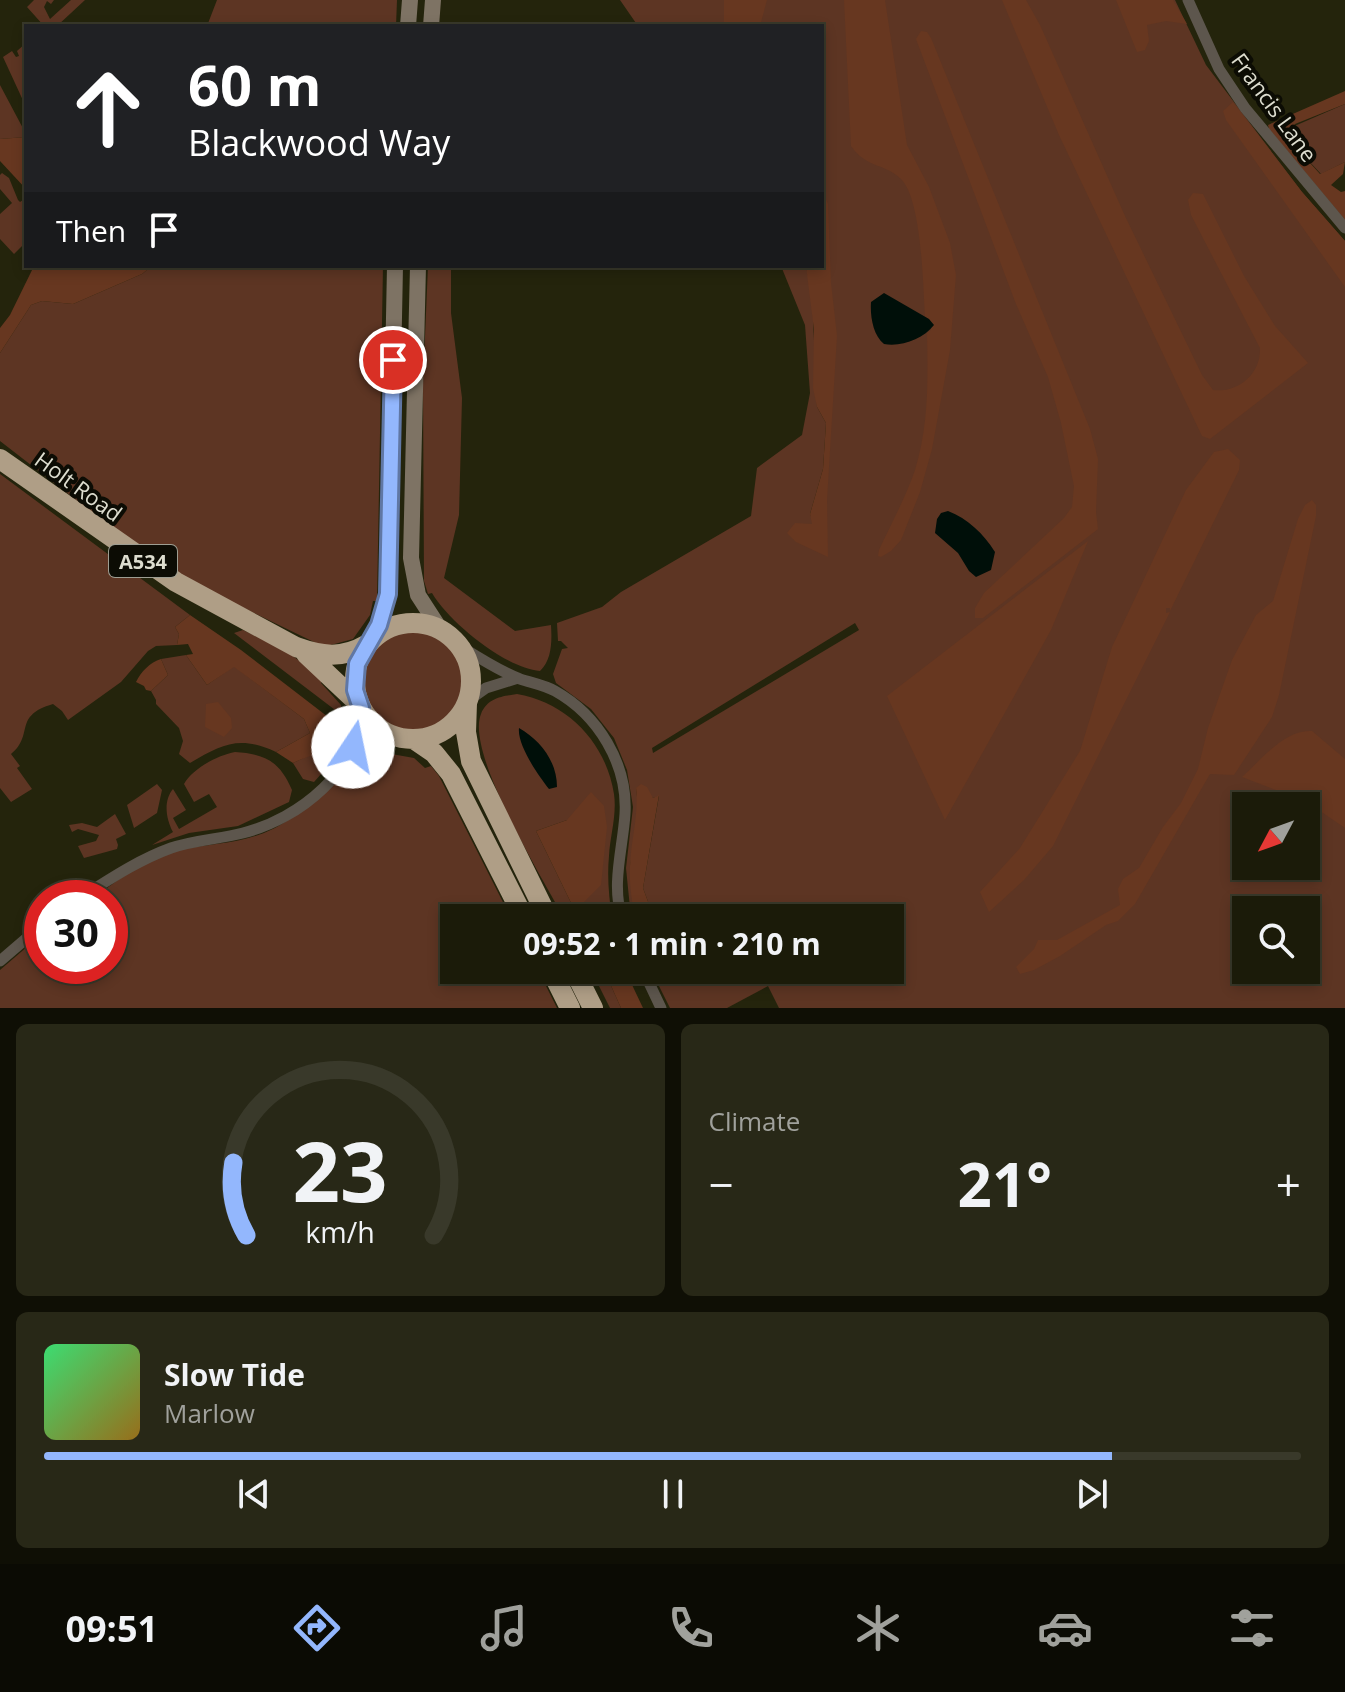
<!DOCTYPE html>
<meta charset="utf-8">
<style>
body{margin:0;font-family:"Open Sans",sans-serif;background:#282817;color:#f1f3f6;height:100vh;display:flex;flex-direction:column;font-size:30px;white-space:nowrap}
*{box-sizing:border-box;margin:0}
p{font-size:26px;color:#a0a19c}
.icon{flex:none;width:44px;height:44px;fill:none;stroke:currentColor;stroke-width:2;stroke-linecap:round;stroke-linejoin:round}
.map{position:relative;height:1008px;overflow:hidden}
.panel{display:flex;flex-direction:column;gap:16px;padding:16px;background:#0f0f05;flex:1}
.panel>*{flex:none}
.banner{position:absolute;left:24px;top:24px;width:800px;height:244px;border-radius:0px;box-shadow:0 4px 12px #0003,0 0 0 2px #39392a;background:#202124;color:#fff;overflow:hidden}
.needle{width:52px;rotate:229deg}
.controls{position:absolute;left:1232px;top:792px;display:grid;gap:16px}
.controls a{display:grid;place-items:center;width:88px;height:88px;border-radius:0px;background:#1b1b09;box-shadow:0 4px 12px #0003,0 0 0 2px #39392a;font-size:40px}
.speed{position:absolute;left:24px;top:880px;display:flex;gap:16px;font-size:40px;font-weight:700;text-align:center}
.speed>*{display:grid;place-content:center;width:104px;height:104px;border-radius:50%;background:#1b1b09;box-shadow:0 4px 12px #0003,0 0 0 2px #39392a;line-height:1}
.speed .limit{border:12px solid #d22;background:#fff;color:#111}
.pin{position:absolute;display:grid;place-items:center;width:68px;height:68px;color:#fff;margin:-34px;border:4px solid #fff;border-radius:50%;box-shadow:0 2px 8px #0007}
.me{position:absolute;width:88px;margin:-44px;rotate:11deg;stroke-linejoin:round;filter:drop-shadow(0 0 6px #0008)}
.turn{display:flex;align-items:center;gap:28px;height:168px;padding:0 32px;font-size:36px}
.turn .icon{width:104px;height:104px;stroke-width:2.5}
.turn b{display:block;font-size:56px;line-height:68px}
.then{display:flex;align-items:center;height:76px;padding:0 32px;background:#0003;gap:16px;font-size:30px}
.big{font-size:60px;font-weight:700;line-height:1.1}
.panel .tile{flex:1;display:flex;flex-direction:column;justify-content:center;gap:12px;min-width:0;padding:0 28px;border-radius:12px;background:#282817}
.panel .dial{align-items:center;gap:0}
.dial svg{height:208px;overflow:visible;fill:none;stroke:#39392a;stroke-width:7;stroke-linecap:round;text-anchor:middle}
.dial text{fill:#f1f3f6;stroke:none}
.song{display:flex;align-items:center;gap:24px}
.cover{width:96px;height:96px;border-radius:12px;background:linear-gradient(135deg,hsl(140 70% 55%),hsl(40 70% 35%))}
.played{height:8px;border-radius:4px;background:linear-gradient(90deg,#93b7fd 85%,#39392a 85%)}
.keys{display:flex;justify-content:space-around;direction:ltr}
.heat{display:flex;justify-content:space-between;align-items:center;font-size:44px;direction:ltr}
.panel .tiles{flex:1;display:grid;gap:16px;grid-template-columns:1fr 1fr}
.tile:last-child{grid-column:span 2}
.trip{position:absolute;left:440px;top:904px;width:464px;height:80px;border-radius:0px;background:#1b1b09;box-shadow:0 4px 12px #0003,0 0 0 2px #39392a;font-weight:700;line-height:80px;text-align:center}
.menu{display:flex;height:128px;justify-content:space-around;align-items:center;background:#0b0b04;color:#a0a19c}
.menu .icon{width:56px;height:56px}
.menu .on{color:#93b7fd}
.menu b{font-size:36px;color:#f1f3f6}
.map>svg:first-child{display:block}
.green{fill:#5d3523;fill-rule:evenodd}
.forest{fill:#673720}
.water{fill:#000f09}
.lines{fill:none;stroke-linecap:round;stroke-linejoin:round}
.street{stroke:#5d564d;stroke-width:11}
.secondary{stroke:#7e7364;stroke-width:16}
.highway{stroke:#af9e86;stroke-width:20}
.route-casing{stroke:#6077a4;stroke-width:20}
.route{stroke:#93b7fd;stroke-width:14}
.labels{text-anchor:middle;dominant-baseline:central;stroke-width:8;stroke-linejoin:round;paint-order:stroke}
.shield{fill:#0c0c04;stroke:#9e9e92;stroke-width:2}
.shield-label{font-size:20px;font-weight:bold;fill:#ddddcf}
.street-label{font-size:22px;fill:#ddddcf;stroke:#0c0c04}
</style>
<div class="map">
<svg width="1345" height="1008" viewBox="0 0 1345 1008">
<rect width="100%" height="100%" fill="#24240c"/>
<path class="green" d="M34,0H54L51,4L47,1L44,7L50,19L71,0H85L57,26H44L27,7Z
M217,0H397L396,26H207Z
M620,0H1175L1206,65L1302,192L1345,241V1008H779L768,986L727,1008H670L651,970H890V918H654L643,888L659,796L653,798L636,788L638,806L630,867L635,918H631L626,868L633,807L627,770L614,738L591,709L556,683L553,674L562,649L568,648L561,641H558L557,623L602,607L621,592L751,516L757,468L802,435L810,393L805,325L781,266H806L812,296L817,407L826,423L823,469L810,514L820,540L834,344L822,190V26H638ZM855,623L859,630L653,753L652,748ZM1246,806H1306V866H1246ZM1246,910H1306V970H1246Z
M26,43V107L3,57L12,51L16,57L19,56L17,51Z
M0,85L26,134V137L0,139Z
M1345,104V162L1321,174L1293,144L1288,134L1290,128Z
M2,173L9,178L18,200L20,202L26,198V203H22L26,206V242L14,254L0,239V214L12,203L0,189V175Z
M152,266H383L377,601H373L370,615L353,639L327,646L316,643L169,572L0,441V353L31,305L42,301L73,304L142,274Z
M428,266H451V313L462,398L459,515L444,578L515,631L551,625C552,641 552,660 540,671C505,668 449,622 432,593L428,594L424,581L423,384Z
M0,474L190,615L175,627L179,634L177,645L156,646L148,651L121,682L68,720L62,711L53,704C12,716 35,735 11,754L20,766L17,768L32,789L11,802L0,788Z
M243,630L286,651L323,678L321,683L341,705L343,716L234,633Z
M364 681a49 49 0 1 1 98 0a49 49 0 1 1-98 0Z
M186,655L207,685L234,666L304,719L310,733L276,752C240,735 222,744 190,763L179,754L183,741L179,728L156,704V700L151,691L168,675L161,659Z
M517,694C568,703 606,743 614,794C617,815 610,836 609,856C607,877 609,897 612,918H599L593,906L587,910L586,918H564C543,879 465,753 481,714C487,698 503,696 517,694ZM567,820L575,911L536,831Z
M318,751L330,764L314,782L303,779L293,763Z
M235,752C266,754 280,762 292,790L289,802L238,826L189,833L152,845L173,832C166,819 163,801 173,789L186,810L173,818L179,829L217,807L209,794L194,802L184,784C192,769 218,755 235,752Z
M386,753L414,758L425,768L431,766L439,776L511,918H454V970H538L557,1008H0V970L42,934V966H110V898H93C119,880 147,856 179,850C208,844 236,844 264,833C294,821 318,795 342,773L345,776L360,760Z
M157,784L162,790L157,813L134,828L127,805Z
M115,814L126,834L116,839L118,845L117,849L84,858L78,846L96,841L99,835L78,829L72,832L69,825L82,823L97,827Z
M591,970H604L621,1008H610Z"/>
<path class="forest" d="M724,0H767L760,26H724Z
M844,0H885L907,145L929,187L950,243L956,275L950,350L932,449L920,492L901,540L891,551L881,557L878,556L879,550C891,524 906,497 915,470C929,425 928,379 927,333L931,330L929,319L925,317C923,286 922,200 901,179C885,163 867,169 851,146Z
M1002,0H1026L1040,25L1125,216L1202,375L1213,390C1238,393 1261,374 1260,348L1191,215L1188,200L1193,193L1203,194L1244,276L1275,326L1308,363L1210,439L1202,436L1059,135Z
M1116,0H1173L1187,24L1166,21L1147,25L1149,41L1145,50L1137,52Z
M921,31L927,32L931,38L1090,429L1098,459L1096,512L1098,529L983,618H975V608L984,593L1064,518L1072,507L1074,486L1061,423L1048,377L1016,304L916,39Z
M1345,91V104L1295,124L1288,134L1293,144L1320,174L1345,162L1343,174L1331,185L1341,192L1345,191V220L1269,129L1268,125Z
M1233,102L1302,192L1345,241V287L1226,120L1223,111Z
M26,137V189L0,161V139Z
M822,189L828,204L831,283L837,336L827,500L828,557L796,542L787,533L795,523L812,524L810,514L823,469L826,423L817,407L813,388L814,330L806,266H822Z
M34,266H152L142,274L73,304L42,301L31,305L0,353V328L10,315Z
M1228,449L1240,460L1239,470L1170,611V608H1166V613L1170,612L1053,846L1024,880L989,912L980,892L1020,848L1080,751L1112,647L1186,490L1214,452Z
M1312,500L1316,505V516L1279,695L1272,717L1234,775L1210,774L1135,904L1118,921L1106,925L1060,956L1034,970L1020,974L1016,967L1034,949L1038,940H1057L1120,905L1118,889L1123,879L1139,868L1163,827L1181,803L1198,769L1208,728L1232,660L1256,615L1273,601L1298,519L1305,505Z
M1088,541L1051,630L945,820L887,696Z
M190,615L241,650L332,720C344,748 314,753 293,763L276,752L310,733L304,719L234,667L207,685L186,655L193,654L188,644L177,645L179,634L175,627Z
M161,659L168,675L151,691L146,690L144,686L136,682C141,672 150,662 161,659Z
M218,702L231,718L232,728L224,737L205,727L206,704Z
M1312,731L1345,759V828L1307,802L1242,777C1261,760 1285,729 1312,731Z
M641,784L647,787L653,798L659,795L643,888L654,918H635C632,902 629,883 630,866C631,839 639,815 636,788Z
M591,792L604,806L607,827L601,885L575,911L536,831L567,820Z
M604,970H625L643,1008H621Z"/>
<path class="water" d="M884,293L929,319L934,325C923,339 902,347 884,344C873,335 870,316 871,302Z
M948,511C968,519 983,533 995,552L991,570L976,577L969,571L958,553L935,533L937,519L941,513Z
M519,728C540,740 557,761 557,787L549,789C538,775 517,745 519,728Z"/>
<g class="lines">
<path class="street" d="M1188,0L1219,69L1245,108L1345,228
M460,646C479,658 499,671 520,679C532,683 544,685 555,691C598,715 628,764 625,814C623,847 611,885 622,918
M469,700L486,688L518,678
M349,758L378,741L398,738
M80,898C110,879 138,860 171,848C194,840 220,839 243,833C299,819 361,770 361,708
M0,961L42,925
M643,970L661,1008"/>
<path class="secondary" d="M408,26L410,0
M431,26L433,0
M418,266L411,558L418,595L440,629
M370,641L385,609L389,574L395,266"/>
<path class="highway" d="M0,459L176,582L296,647C321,656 342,659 366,645
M355 681a58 58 0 1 1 116 0a58 58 0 1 1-116 0Z
M306,654L358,703
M467,703L466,732L471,761L548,918
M415,740L434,753L451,774L524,918
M551,970L570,1008
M574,970L593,1008"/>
</g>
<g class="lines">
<g class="route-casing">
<path id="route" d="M353,747L361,719V708L355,690L357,664L379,625L388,594L393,360"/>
</g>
<use href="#route" class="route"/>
</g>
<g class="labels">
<rect class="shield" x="109" y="545" width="68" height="32" rx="6"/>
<g class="shield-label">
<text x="143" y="561">A534</text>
</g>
<g class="street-label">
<text transform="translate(1275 107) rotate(54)">Francis Lane</text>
<text transform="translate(79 486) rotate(36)">Holt Road</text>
</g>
</g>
</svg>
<div class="controls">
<a><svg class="needle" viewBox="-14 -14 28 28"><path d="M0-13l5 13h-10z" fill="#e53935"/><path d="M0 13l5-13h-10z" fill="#a0a19c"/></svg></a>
<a><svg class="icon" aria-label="search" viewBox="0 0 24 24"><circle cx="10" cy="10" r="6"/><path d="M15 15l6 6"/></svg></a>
</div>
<div class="speed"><div class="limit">30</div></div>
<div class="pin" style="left:393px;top:360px;background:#d93025"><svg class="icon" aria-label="arrive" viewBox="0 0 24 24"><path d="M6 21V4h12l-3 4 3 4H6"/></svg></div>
<svg class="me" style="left:353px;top:747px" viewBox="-20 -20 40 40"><circle r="19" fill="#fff"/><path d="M0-13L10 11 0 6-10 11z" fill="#93b7fd"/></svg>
<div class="trip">09:52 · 1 min · 210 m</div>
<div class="banner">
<div class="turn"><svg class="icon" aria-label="ahead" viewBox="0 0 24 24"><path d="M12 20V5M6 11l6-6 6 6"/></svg><div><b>60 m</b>Blackwood Way</div></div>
<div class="then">Then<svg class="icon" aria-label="arrive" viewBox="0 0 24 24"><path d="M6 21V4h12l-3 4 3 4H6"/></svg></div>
</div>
</div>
<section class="panel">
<div class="tiles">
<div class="tile dial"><svg viewBox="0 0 100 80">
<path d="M14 69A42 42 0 1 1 86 69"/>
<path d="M14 69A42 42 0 0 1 9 41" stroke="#93b7fd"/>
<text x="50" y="56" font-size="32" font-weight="700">23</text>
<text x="50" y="72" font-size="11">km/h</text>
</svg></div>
<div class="tile"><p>Climate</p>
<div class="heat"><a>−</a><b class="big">21°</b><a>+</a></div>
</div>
<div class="tile">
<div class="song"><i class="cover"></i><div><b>Slow Tide</b><p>Marlow</p></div></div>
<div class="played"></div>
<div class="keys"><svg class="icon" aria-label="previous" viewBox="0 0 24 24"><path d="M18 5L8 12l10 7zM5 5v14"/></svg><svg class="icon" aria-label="pause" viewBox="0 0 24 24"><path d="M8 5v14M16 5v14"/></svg><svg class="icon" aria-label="next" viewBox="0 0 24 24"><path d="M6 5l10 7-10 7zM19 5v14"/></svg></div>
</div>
</div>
</section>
<nav class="menu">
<b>09:51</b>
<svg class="icon on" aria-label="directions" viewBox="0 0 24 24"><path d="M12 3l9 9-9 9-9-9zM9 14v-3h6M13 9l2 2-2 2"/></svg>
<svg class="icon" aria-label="music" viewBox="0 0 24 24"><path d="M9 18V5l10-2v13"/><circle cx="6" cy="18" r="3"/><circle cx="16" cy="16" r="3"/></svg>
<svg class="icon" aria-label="phone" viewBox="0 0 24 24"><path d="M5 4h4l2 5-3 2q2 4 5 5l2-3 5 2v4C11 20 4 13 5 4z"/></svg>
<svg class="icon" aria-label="climate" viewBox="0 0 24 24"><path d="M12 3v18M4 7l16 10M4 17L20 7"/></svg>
<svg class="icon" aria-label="car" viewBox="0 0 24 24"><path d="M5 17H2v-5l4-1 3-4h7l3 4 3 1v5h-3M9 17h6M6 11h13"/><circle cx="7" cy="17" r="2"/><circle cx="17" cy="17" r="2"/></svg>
<svg class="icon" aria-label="filters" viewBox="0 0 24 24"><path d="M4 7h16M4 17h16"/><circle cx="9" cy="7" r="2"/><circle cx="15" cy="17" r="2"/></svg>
</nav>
